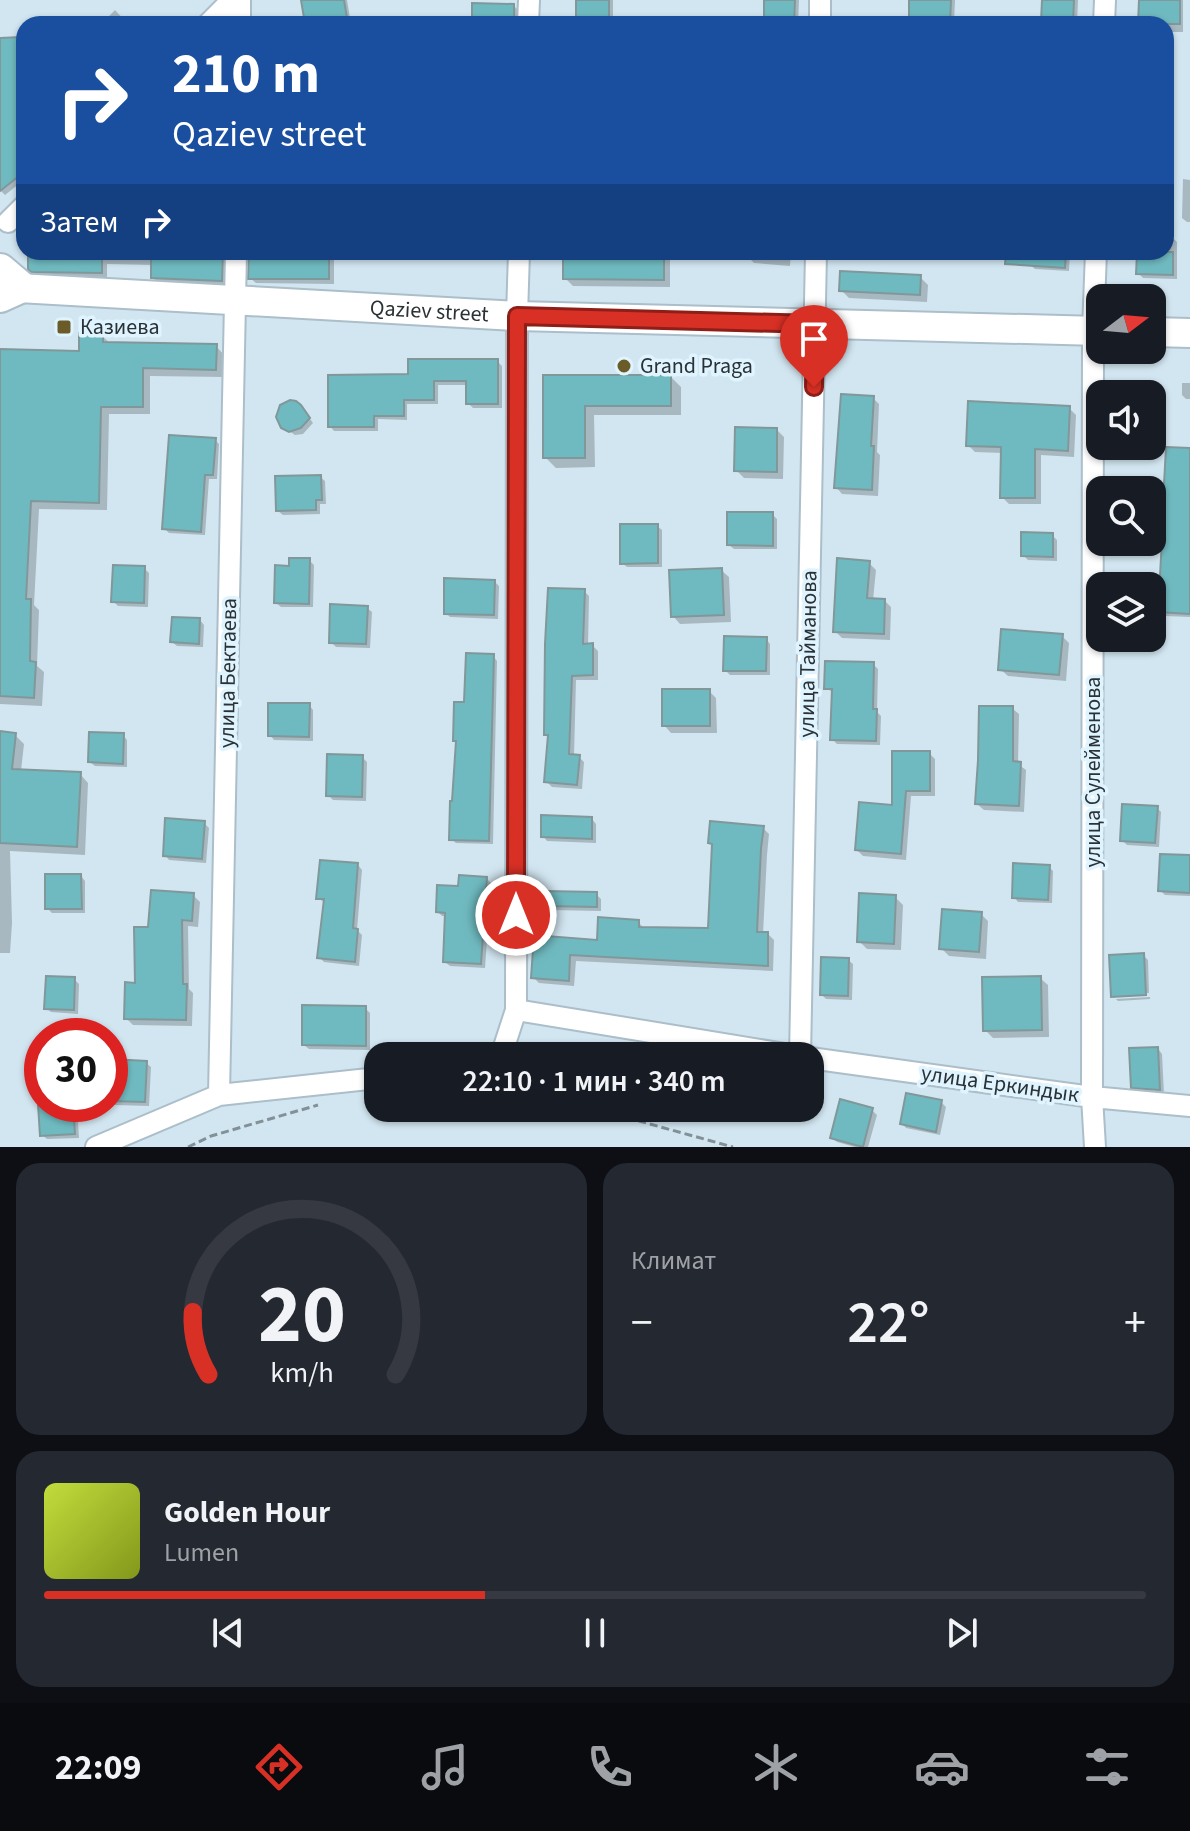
<!DOCTYPE html>
<html lang="ru">
<meta charset="utf-8">
<style>
body{margin:0;font-family:"Source Sans 3",sans-serif;background:#242831;color:#f1f3f6;height:100vh;display:flex;flex-direction:column;font-size:30px;white-space:nowrap}
*{box-sizing:border-box;margin:0}
p{font-size:26px;color:#9ea1a6}
.icon{flex:none;width:44px;height:44px;fill:none;stroke:currentColor;stroke-width:2;stroke-linecap:round;stroke-linejoin:round}
.map{position:relative;height:1147px;overflow:hidden}
.drawer{display:flex;flex-direction:column;gap:16px;padding:16px;background:#0d0f14;flex:1}
.drawer>*{flex:none}
.guide{position:absolute;left:16px;top:16px;width:1158px;height:244px;border-radius:24px;box-shadow:0 2px 6px #0004;background:#1a4fa0;color:#fff;overflow:hidden}
.needle{width:52px;rotate:74deg}
.controls{position:absolute;left:1086px;top:284px;display:grid;gap:16px}
.controls a{display:grid;place-items:center;width:80px;height:80px;border-radius:16px;background:#171b24;box-shadow:0 2px 6px #0004;font-size:40px}
.speed{position:absolute;left:24px;top:1018px;display:flex;gap:16px;font-size:40px;font-weight:700;text-align:center}
.speed>*{display:grid;place-content:center;width:104px;height:104px;border-radius:50%;background:#171b24;box-shadow:0 2px 6px #0004;line-height:1}
.speed .limit{border:12px solid #d22;background:#fff;color:#111}
.pin{position:absolute;display:grid;place-items:center;width:68px;height:68px;color:#fff;margin:-82px -34px;border-radius:50% 50% 50% 0;rotate:-45deg;box-shadow:0 0 8px #0007}
.pin .icon{rotate:45deg}
.me{position:absolute;width:88px;margin:-44px;rotate:0deg;stroke-linejoin:round;filter:drop-shadow(0 0 6px #0008)}
.turn{display:flex;align-items:center;gap:28px;height:168px;padding:0 24px;font-size:36px}
.turn .icon{width:104px;height:104px;stroke-width:2.5}
.turn b{display:block;font-size:56px;line-height:68px}
.then{display:flex;align-items:center;height:76px;padding:0 24px;background:#0003;gap:16px;font-size:30px}
.big{font-size:60px;font-weight:600;line-height:1.1}
.drawer .widget{flex:1;display:flex;flex-direction:column;justify-content:center;gap:12px;min-width:0;padding:0 28px;border-radius:24px;background:#242831}
.drawer .dial{align-items:center;gap:0}
.dial svg{height:208px;overflow:visible;fill:none;stroke:#363941;stroke-width:7;stroke-linecap:round;text-anchor:middle}
.dial text{fill:#f1f3f6;stroke:none}
.song{display:flex;align-items:center;gap:24px}
.cover{width:96px;height:96px;border-radius:12px;background:linear-gradient(135deg,hsl(70 70% 55%),hsl(70 70% 35%))}
.played{height:8px;border-radius:4px;background:linear-gradient(90deg,#d93025 40%,#363941 40%)}
.keys{display:flex;justify-content:space-around;direction:ltr}
.heat{display:flex;justify-content:space-between;align-items:center;font-size:44px;direction:ltr}
.drawer .tiles{flex:1;display:grid;gap:16px;grid-template-columns:1fr 1fr}
.widget:last-child{grid-column:span 2}
.trip{position:absolute;left:364px;top:1042px;width:460px;height:80px;border-radius:24px;background:#171b24;box-shadow:0 2px 6px #0004;font-weight:600;line-height:80px;text-align:center}
.dock{display:flex;height:128px;justify-content:space-around;align-items:center;background:#090b0e;color:#9ea1a6}
.dock .icon{width:56px;height:56px}
.dock .current{color:#d93025}
.dock b{font-size:36px;color:#f1f3f6}
.map>svg:first-child{display:block}
.shadow{fill:#0003}
.building{fill:#6fbac0;stroke:#81989a;stroke-width:2}
.lines{fill:none;stroke-linecap:round;stroke-linejoin:round}
.street-casing{stroke:#abbec9;stroke-width:24}
.secondary-casing{stroke:#abbec9;stroke-width:32}
.primary-casing{stroke:#abbec9;stroke-width:36}
.path{stroke:#829198;stroke-width:3;stroke-dasharray:8 4;stroke-linecap:butt}
.street{stroke:#fff;stroke-width:20}
.secondary{stroke:#fff;stroke-width:28}
.primary{stroke:#fff;stroke-width:32}
.route-casing{stroke:#8d1f18;stroke-width:20}
.route{stroke:#d93025;stroke-width:14}
.poi-dot{fill:#6a5b28;stroke:#dff4fe;stroke-width:3}
.labels{text-anchor:middle;dominant-baseline:central;stroke-width:7;stroke-linejoin:round;paint-order:stroke}
.street-label{font-size:22px;fill:#2a3236;stroke:#dff4fe}
.poi-label{font-size:22px;fill:#2a3236;stroke:#dff4fe;text-anchor:start}
</style>
<div class="map">
<svg width="1190" height="1147" viewBox="0 0 1190 1147">
<rect width="100%" height="100%" fill="#d2e6f1"/>
<path class="shadow" d="M303,0H347L351,24H307Z
M578,0H613V24H578Z
M766,0H799L798,24H766Z
M911,0H955L954,24H911Z
M1044,0H1078L1077,24H1046L1043,21Z
M1141,0H1183V32H1166V24H1140Z
M514,6L518,10V24H474Z
M115,10L128,24H101Z
M19,39L24,43V180L5,195L1,191L0,159V40Z
M1183,179L1190,180V222H1187L1182,218Z
M1166,237L1173,238L1177,242V279L1143,278L1138,273L1139,252H1166Z
M30,252H229L227,286L158,283L153,278V265L107,264V278L39,276L30,268Z
M250,252H334V284L256,283L250,278Z
M565,252H670V287L573,286L565,278Z
M750,252H791L790,266L754,263L749,258Z
M1031,252H1070L1069,271L1035,269L1030,265Z
M920,277L928,285L927,302L849,298L841,290Z
M102,336L111,344L216,346L224,355V377L150,376V414H109L107,510L39,509L34,605L39,610L37,666L44,672L42,706L0,704V351L81,353Z
M497,361L502,366V408H473L468,403V385H438V404H407V420L378,419V431H334L330,426L410,376Z
M545,377H671L681,387V415H594L595,467L556,468L545,457Z
M1182,383H1190V399H1186L1182,395Z
M1118,389H1150L1157,396V448H1125L1124,446H1152V394H1118Z
M873,398L879,404L877,452L880,455L878,496L842,494L836,487Z
M1069,408L1076,415L1074,457L1041,455V504H1009L1002,497L1003,453L975,452L968,445Z
M305,412L313,423L303,434L295,435L283,427Z
M777,430L784,437L783,479L744,478L736,470Z
M215,440L219,444L217,479H209L205,535L169,533L164,528Z
M1190,450V617L1165,616L1160,611L1164,544L1158,538L1165,506Z
M320,477L325,481L326,504H320V514L283,515L278,511Z
M772,514L777,519V549H734L729,545Z
M657,526L662,530V567H627L622,563Z
M1052,535L1057,540V561L1028,560L1023,555Z
M309,560L314,565L313,607H281L276,603L291,568Z
M869,563L876,570L873,600L885,601L891,607L890,640L842,638L835,631Z
M144,568L149,573L148,607L118,606L113,601Z
M721,570L729,577L731,622L680,624L673,616Z
M494,581L499,586L498,619L450,617L446,613Z
M584,591L589,596L588,646L592,645L598,651V680H576L574,756L579,757L584,762L582,789L552,787L546,781L550,738L546,734Z
M367,608L372,612L370,648L336,647L331,642Z
M200,620L204,625L203,647L177,646L172,642Z
M1062,636L1069,643L1066,681L1008,676L1000,669Z
M766,639L770,644V675H730L725,670Z
M493,656L497,661L493,844L456,843L451,839L466,705Z
M873,664L878,669L877,712L881,716L880,745L837,744L832,739L834,693L826,688Z
M709,691L716,698L717,733H671L664,725Z
M309,705L313,710V741L274,740L270,735Z
M1012,708L1019,714L1018,764L1026,770L1024,812L984,810L977,804Z
M0,733L15,735L24,744L21,771L80,774L88,783L85,855L10,851L12,923L10,953H0Z
M123,735L127,740V767L95,766L90,762Z
M929,753L935,759V796H911L906,860L863,856L857,850L894,807Z
M362,757L367,762L366,801L333,800L328,795Z
M1157,808L1161,812L1159,847L1127,845L1122,840Z
M592,819L596,824V843L547,841L543,836Z
M204,823L209,828L206,863L169,860L165,855Z
M763,828L769,834L767,855L763,934H768L774,940L773,971L576,961L574,986L539,983L533,977L536,937L598,942L638,922L645,929L710,930L714,846L710,842Z
M1190,857V896L1165,895L1160,890Z
M358,865L362,870L357,930L362,935L359,966L324,962L320,958L325,903L318,898Z
M1049,867L1053,871L1052,903L1018,902L1014,897Z
M81,876L85,881V913H52L47,908Z
M486,878L491,883L485,968L450,966L445,962L447,916H442L438,912L460,888Z
M596,894L601,899V911L550,910L545,905Z
M193,895L200,902L198,927L188,926L189,989L193,993L192,1026L133,1025L126,1018L150,929Z
M895,897L903,905L901,950L867,949L859,941Z
M981,914L988,921L986,959L949,956L941,948Z
M1143,955L1148,960L1149,993L1115,995V998L1113,996Z
M848,960L853,964L852,1000L826,999L822,995Z
M1040,978L1048,985L1049,1037L993,1038L985,1030Z
M74,979L79,984L78,1014L51,1012L46,1008Z
M1150,997V999L1118,1001L1116,999Z
M365,1008L370,1013V1050L309,1049L304,1045Z
M1158,1049L1162,1054L1164,1094L1137,1091L1133,1087Z
M146,1063L151,1067L149,1106L115,1105L110,1100Z
M40,1100H42V1104H77L79,1138L47,1139L42,1135Z
M941,1102L946,1107L940,1135L906,1128L902,1123Z
M702,1108H737L735,1115Z
M872,1110L877,1115L868,1147H855L837,1142L832,1138Z"/>
<path class="building" d="M301,0H344L348,24H305Z
M576,0H609V24H576Z
M764,0H795L794,24H764Z
M909,0H951L950,24H909Z
M1042,0H1074L1073,23L1041,22Z
M1139,0H1180V24H1138Z
M472,3L514,4V24H472Z
M20,37L19,73H24V172L0,191V38Z
M28,252H102V273L31,272L28,269Z
M151,252H223L222,281L151,278Z
M249,252H329V279H248Z
M563,252H664V280L563,279Z
M1006,252H1066L1065,268L1005,264Z
M1137,252H1173V275L1136,274Z
M840,271L921,275L920,295L839,291Z
M79,333L103,334V342L217,344L216,370L143,368V407H101L99,503L31,501L26,599H31L30,661L36,662L34,698L0,696V349L79,351Z
M408,359H498V404H466V381H434V400H404V416H374V427H328V375L408,374Z
M543,375H671V406H585V458H543Z
M841,394L874,396L871,446H874L872,490L834,488Z
M290,400L296,401L301,405L310,418L301,428L289,432L281,428L276,417L280,405Z
M968,401L1070,406L1068,451L1035,449V498H1000L1001,447L966,446Z
M735,427L777,428V472L734,471Z
M169,435L216,438L213,475H205L201,532L162,529Z
M1166,447L1190,448V614L1158,612L1162,539H1156L1158,503H1163Z
M321,475L322,500H316V510L276,511L275,476Z
M727,512H773V546L727,545Z
M620,524H658V563L620,564Z
M1021,532L1053,533V557L1021,556Z
M289,558H310L309,604L274,603L275,565L289,566Z
M837,558L870,561L867,598L885,599L884,634L833,632Z
M113,565L145,566L144,603L111,602Z
M722,568L724,615L671,617L669,570Z
M444,578L495,580L494,615L444,614Z
M548,588L585,589L583,644L593,643V675L572,676L569,754L580,755L577,785L544,782L548,735H544L545,644Z
M330,604L368,606L366,644L329,643Z
M172,617L200,618L199,644L170,642Z
M1001,629L1063,634L1059,675L998,670Z
M724,636L767,637L766,671H723Z
M466,653L494,654L489,841L449,840L450,801H452L456,741H453L454,702H464Z
M825,661L874,662L873,709H877L876,741L830,740L832,689H824Z
M662,689H710V726H662Z
M268,703H310L309,737L268,736Z
M979,706H1013V761L1021,762L1019,806L975,804L978,760Z
M0,731L16,733L12,769L81,772L77,847L0,843Z
M89,732L124,733L123,764L88,762Z
M892,751H930V791H906L901,854L855,850L859,802L892,805Z
M327,754L363,755L362,797L326,796Z
M1122,804L1158,806L1155,843L1120,841Z
M541,815L592,817V839L541,837Z
M165,818L205,821L202,859L163,856Z
M710,821L764,826L761,848L757,932H768V966L570,955L569,981L531,978L534,935L597,940L598,917L639,920V927L708,928L712,844L708,843Z
M1160,854L1190,855V893L1158,891Z
M320,860L358,863L353,928L358,929L355,962L317,958L324,899H316Z
M1013,863L1050,865L1048,900L1012,898Z
M45,874H81L82,909H45Z
M459,875L487,877L481,964L443,962L445,913L436,912L437,885L458,886Z
M151,890L194,893L192,921L182,920L183,984H187L186,1020L124,1019L125,982L135,983L134,927H148Z
M544,891L597,892V907L543,906Z
M859,893L896,895L894,944L857,942Z
M942,909L982,912L979,952L939,949Z
M1144,953L1146,995L1111,997L1109,955Z
M821,957L849,958L848,996L820,995Z
M46,976L75,977L74,1010L44,1009Z
M1041,976L1042,1030L983,1031L982,977Z
M302,1005L366,1006V1046L302,1045Z
M1158,1047L1160,1090L1131,1088L1129,1048Z
M110,1059L147,1061L145,1102L110,1101Z
M906,1093L942,1100L936,1132L900,1124Z
M840,1099L873,1108L863,1147L830,1138Z
M38,1104H73L75,1134L40,1136Z"/>
<g class="lines">
<g class="street-casing">
<path id="street" d="M208,24L232,0
M240,24V0
M528,24L529,0
M820,24V0
M1104,24L1105,0
M8,222L24,206
M516,1010L797,1056
M501,1056L516,1010L517,316L519,252
M800,1056L816,252
M810,1058L1092,1097L1190,1106
M219,1095L236,252
M96,1147L219,1095L378,1078
M1095,1147L1092,1097L1093,331L1096,252"/>
</g>
<g class="secondary-casing">
<g id="secondary">
<path id="s1" d="M0,287L517,316L1100,331"/>
<path d="M1152,332L1190,333"/>
</g>
</g>
<g class="primary-casing">
<path id="primary" d="M0,270L20,287L0,296"/>
</g>
<path class="path" d="M592,1108L733,1147
M188,1147L211,1136L318,1105"/>
<use href="#street" class="street"/>
<use href="#secondary" class="secondary"/>
<use href="#primary" class="primary"/>
</g>
<g class="lines">
<g class="route-casing">
<path id="route" d="M516,915L517,316L815,324L814,387"/>
</g>
<use href="#route" class="route"/>
</g>
<g class="poi-dot">
<rect x="56" y="319" width="16" height="16" rx="4"/>
<circle cx="624" cy="366" r="8"/>
</g>
<g class="labels">
<g class="street-label">
<text stroke="none"><textPath href="#s1" startOffset="430">Qaziev street</textPath></text>
<text transform="translate(808 654) rotate(-89)">улица Тайманова</text>
<text transform="translate(228 673) rotate(-89)">улица Бектаева</text>
<text transform="translate(1093 772) rotate(-90)">улица Сулейменова</text>
<text transform="translate(1000 1084) rotate(8)">улица Еркиндык</text>
</g>
<g class="poi-label">
<text x="80" y="327">Казиева</text>
<text x="640" y="366">Grand Praga</text>
</g>
</g>
</svg>
<div class="controls">
<a><svg class="needle" viewBox="-14 -14 28 28"><path d="M0-13l5 13h-10z" fill="#e53935"/><path d="M0 13l5-13h-10z" fill="#9ea1a6"/></svg></a>
<a><svg class="icon" aria-label="sound" viewBox="0 0 24 24"><path d="M4 9h4l5-4v14l-5-4H4zM17 9q2 3 0 6"/></svg></a>
<a><svg class="icon" aria-label="search" viewBox="0 0 24 24"><circle cx="10" cy="10" r="6"/><path d="M15 15l6 6"/></svg></a>
<a><svg class="icon" aria-label="layers" viewBox="0 0 24 24"><path d="M12 4l9 5-9 5-9-5zM3 14l9 5 9-5"/></svg></a>
</div>
<div class="speed"><div class="limit">30</div></div>
<div class="pin" style="left:814px;top:387px;background:#d93025"><svg class="icon" aria-label="arrive" viewBox="0 0 24 24"><path d="M6 21V4h12l-3 4 3 4H6"/></svg></div>
<svg class="me" style="left:516px;top:915px" viewBox="-20 -20 40 40"><circle r="17" fill="#d93025" stroke="#fff" stroke-width="3"/><path d="M0-11L8 9 0 5-8 9z" fill="#fff"/></svg>
<div class="trip">22:10 · 1 мин · 340 m</div>
<div class="guide">
<div class="turn"><svg class="icon" aria-label="right" viewBox="0 0 24 24"><path d="M7 20v-9h11M14 6l5 5-5 5"/></svg><div><b>210 m</b>Qaziev street</div></div>
<div class="then">Затем<svg class="icon" aria-label="right" viewBox="0 0 24 24"><path d="M7 20v-9h11M14 6l5 5-5 5"/></svg></div>
</div>
</div>
<section class="drawer">
<div class="tiles">
<div class="widget dial"><svg viewBox="0 0 100 80">
<path d="M14 69A42 42 0 1 1 86 69"/>
<path d="M14 69A42 42 0 0 1 8 45" stroke="#d93025"/>
<text x="50" y="56" font-size="32" font-weight="700">20</text>
<text x="50" y="72" font-size="11">km/h</text>
</svg></div>
<div class="widget"><p>Климат</p>
<div class="heat"><a>−</a><b class="big">22°</b><a>+</a></div>
</div>
<div class="widget">
<div class="song"><i class="cover"></i><div><b>Golden Hour</b><p>Lumen</p></div></div>
<div class="played"></div>
<div class="keys"><svg class="icon" aria-label="previous" viewBox="0 0 24 24"><path d="M18 5L8 12l10 7zM5 5v14"/></svg><svg class="icon" aria-label="pause" viewBox="0 0 24 24"><path d="M8 5v14M16 5v14"/></svg><svg class="icon" aria-label="next" viewBox="0 0 24 24"><path d="M6 5l10 7-10 7zM19 5v14"/></svg></div>
</div>
</div>
</section>
<nav class="dock">
<b>22:09</b>
<svg class="icon current" aria-label="directions" viewBox="0 0 24 24"><path d="M12 3l9 9-9 9-9-9zM9 14v-3h6M13 9l2 2-2 2"/></svg>
<svg class="icon" aria-label="music" viewBox="0 0 24 24"><path d="M9 18V5l10-2v13"/><circle cx="6" cy="18" r="3"/><circle cx="16" cy="16" r="3"/></svg>
<svg class="icon" aria-label="phone" viewBox="0 0 24 24"><path d="M5 4h4l2 5-3 2q2 4 5 5l2-3 5 2v4C11 20 4 13 5 4z"/></svg>
<svg class="icon" aria-label="climate" viewBox="0 0 24 24"><path d="M12 3v18M4 7l16 10M4 17L20 7"/></svg>
<svg class="icon" aria-label="car" viewBox="0 0 24 24"><path d="M5 17H2v-5l4-1 3-4h7l3 4 3 1v5h-3M9 17h6M6 11h13"/><circle cx="7" cy="17" r="2"/><circle cx="17" cy="17" r="2"/></svg>
<svg class="icon" aria-label="filters" viewBox="0 0 24 24"><path d="M4 7h16M4 17h16"/><circle cx="9" cy="7" r="2"/><circle cx="15" cy="17" r="2"/></svg>
</nav>
